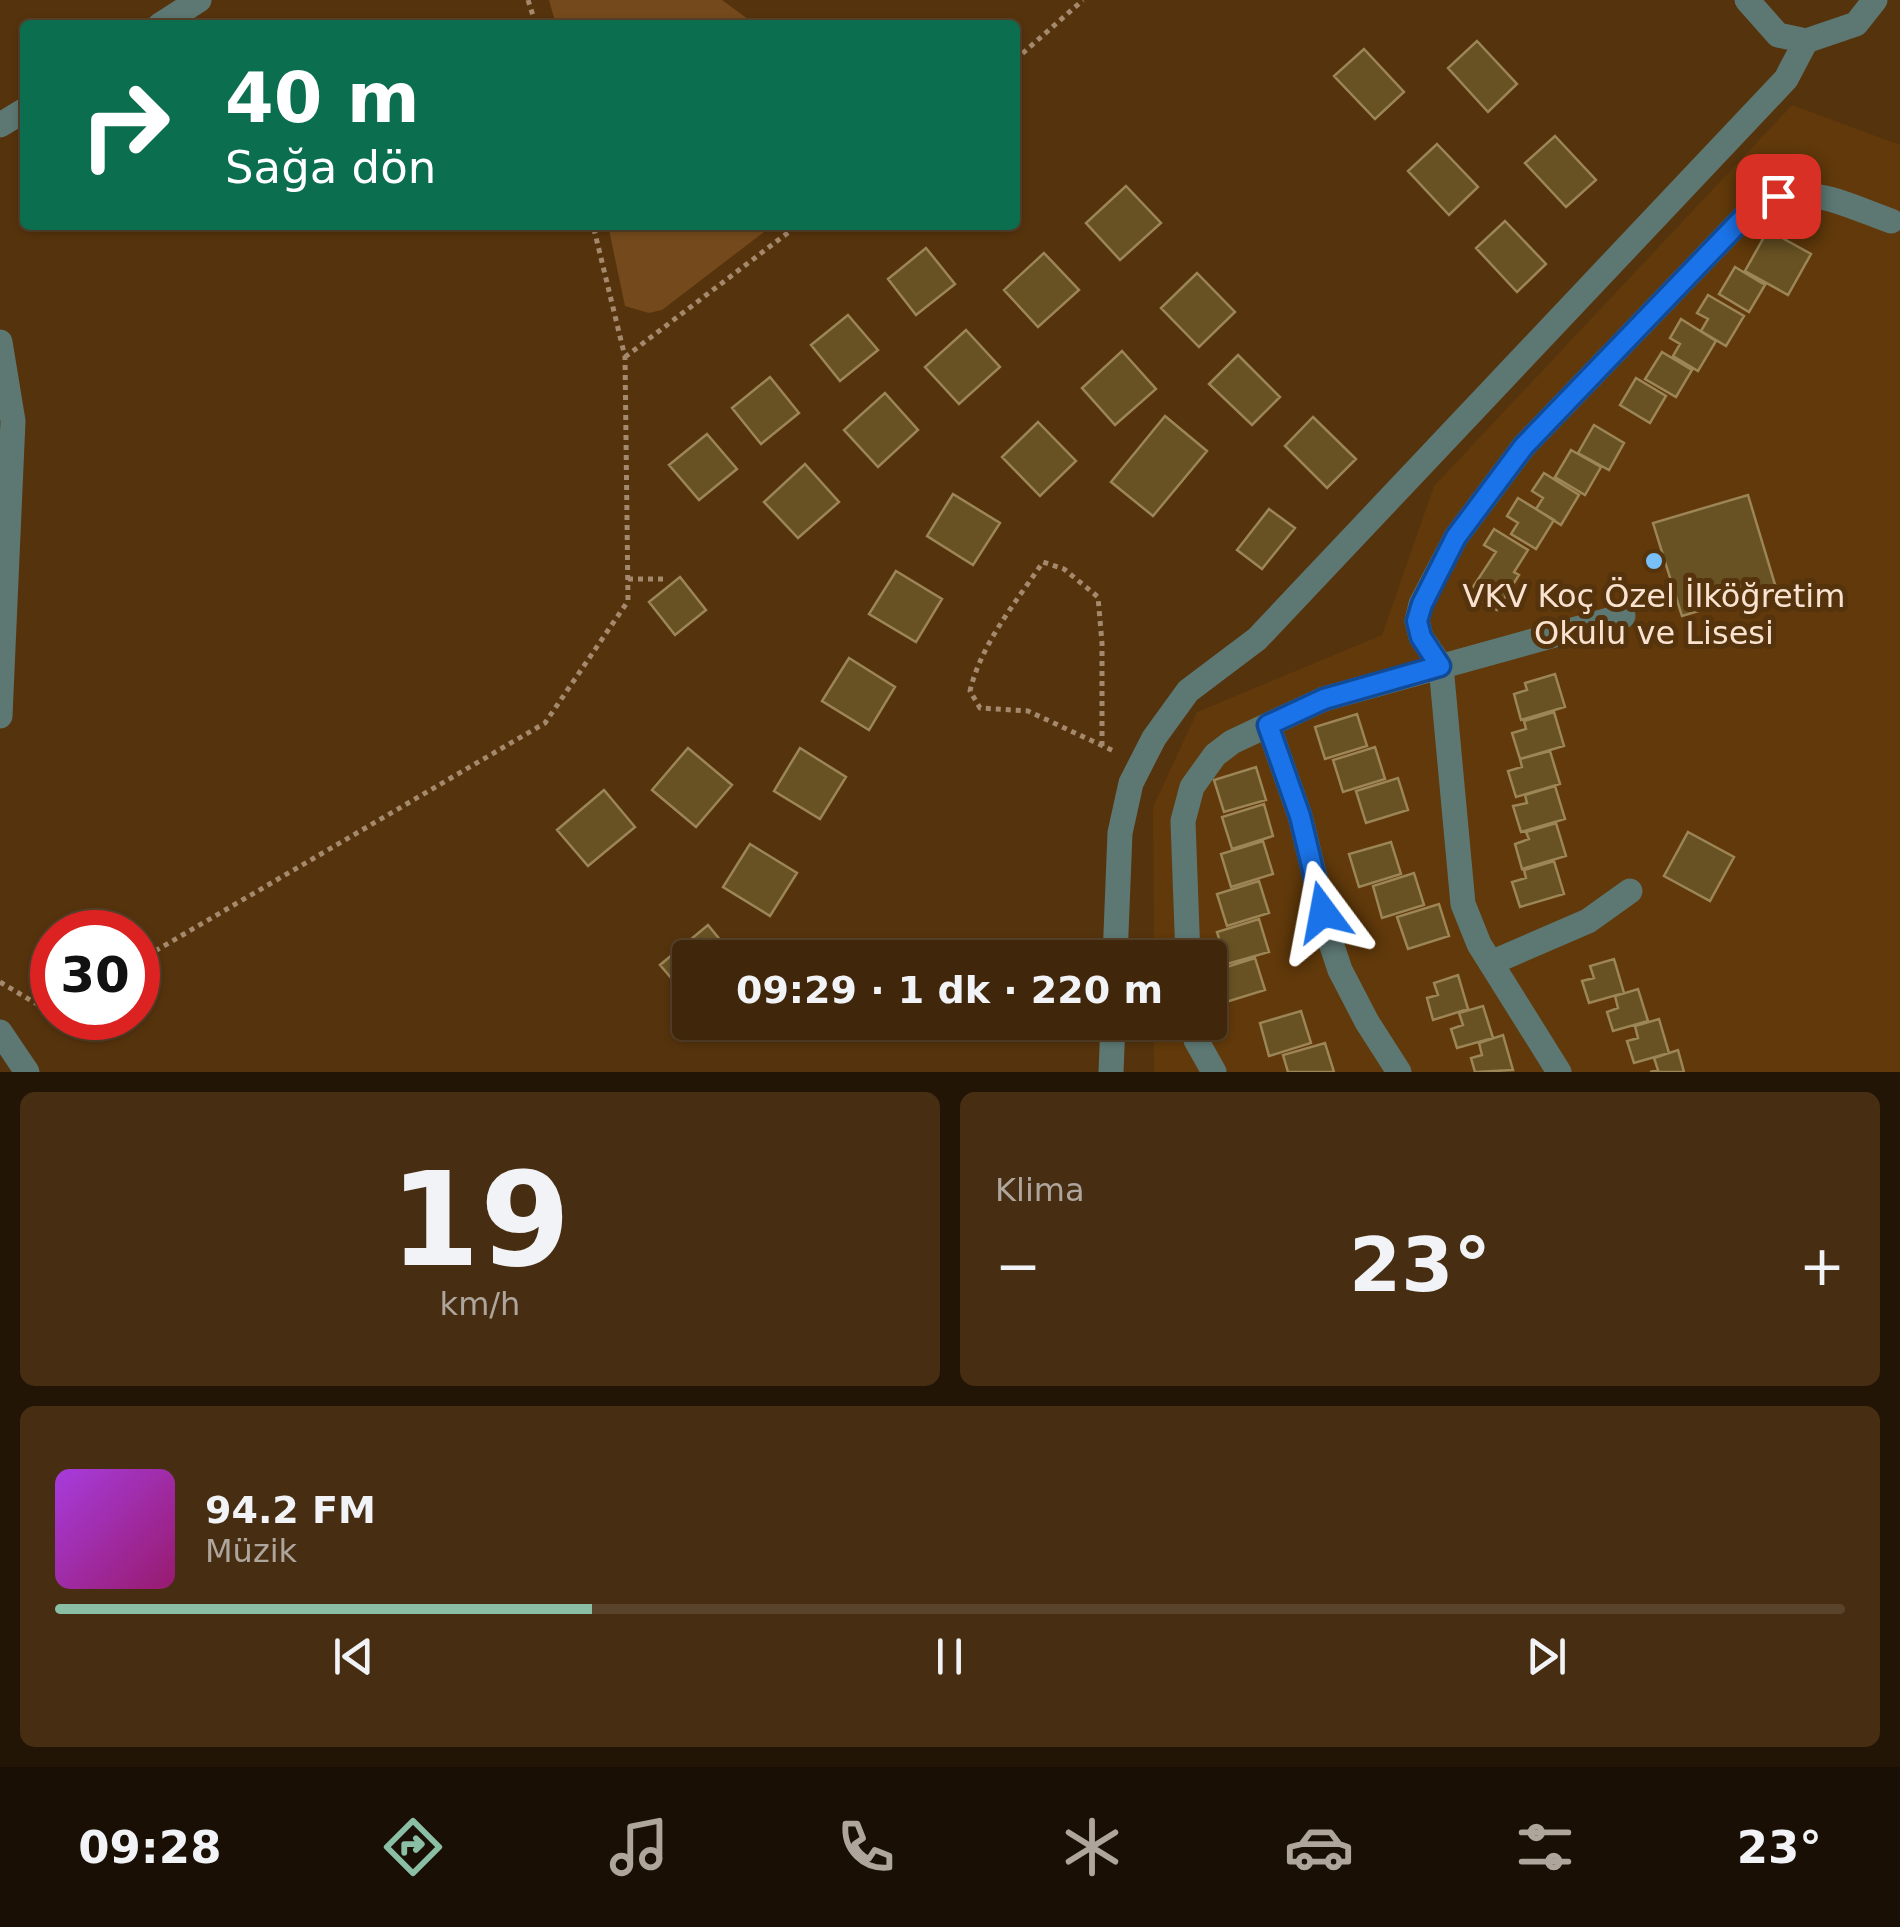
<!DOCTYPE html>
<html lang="tr">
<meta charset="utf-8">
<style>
body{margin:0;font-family:"DejaVu Sans",sans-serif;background:#472e13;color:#f1f3f6;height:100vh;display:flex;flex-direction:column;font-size:38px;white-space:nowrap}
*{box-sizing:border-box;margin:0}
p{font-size:32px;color:#aea59c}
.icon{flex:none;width:55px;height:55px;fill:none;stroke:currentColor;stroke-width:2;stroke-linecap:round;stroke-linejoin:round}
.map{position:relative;height:1072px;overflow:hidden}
.details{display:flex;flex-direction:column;gap:20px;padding:20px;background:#231506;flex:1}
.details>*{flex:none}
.hud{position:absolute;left:20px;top:20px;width:1000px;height:210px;border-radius:10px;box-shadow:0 2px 8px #0004,0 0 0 2px #59432b;background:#0b6e4f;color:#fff;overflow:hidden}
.speed{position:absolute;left:30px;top:910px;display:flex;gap:20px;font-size:50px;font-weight:700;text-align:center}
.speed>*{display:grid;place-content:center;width:130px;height:130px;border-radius:50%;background:#40260a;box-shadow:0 2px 8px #0004,0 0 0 2px #59432b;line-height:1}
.speed .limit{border:15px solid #d22;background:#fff;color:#111}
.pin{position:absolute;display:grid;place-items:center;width:85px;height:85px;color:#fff;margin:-42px;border-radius:20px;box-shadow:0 5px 15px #0006}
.me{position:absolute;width:110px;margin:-55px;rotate:347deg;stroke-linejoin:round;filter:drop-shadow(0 0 8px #0008)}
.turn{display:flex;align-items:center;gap:35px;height:210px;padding:0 40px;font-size:45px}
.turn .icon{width:130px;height:130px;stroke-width:2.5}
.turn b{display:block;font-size:70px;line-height:85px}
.big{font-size:75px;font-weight:800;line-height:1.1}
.details .tile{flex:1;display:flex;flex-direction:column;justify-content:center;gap:15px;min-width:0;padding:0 35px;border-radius:15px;background:#472e13}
.details .dial{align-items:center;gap:0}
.dial b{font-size:130px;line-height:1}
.song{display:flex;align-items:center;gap:30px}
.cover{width:120px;height:120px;border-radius:15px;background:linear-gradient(135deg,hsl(280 70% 55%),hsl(320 70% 35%))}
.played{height:10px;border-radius:5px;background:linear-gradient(90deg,#8abfa5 30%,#59432b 30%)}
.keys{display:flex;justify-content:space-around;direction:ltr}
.heat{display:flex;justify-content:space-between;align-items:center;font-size:55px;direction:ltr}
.details .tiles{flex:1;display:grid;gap:20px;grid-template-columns:1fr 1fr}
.tile:last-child{grid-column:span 2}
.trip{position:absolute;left:672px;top:940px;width:555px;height:100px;border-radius:10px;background:#40260a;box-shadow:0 2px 8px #0004,0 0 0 2px #59432b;font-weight:800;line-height:100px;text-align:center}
.tab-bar{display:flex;height:160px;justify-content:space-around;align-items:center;background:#1a0f04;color:#aea59c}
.tab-bar .icon{width:70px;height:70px}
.tab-bar .current{color:#8abfa5}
.tab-bar b{font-size:45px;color:#f1f3f6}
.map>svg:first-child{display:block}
.built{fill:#61390a}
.green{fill:#744a1c}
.building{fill:#685223;stroke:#9c8556;stroke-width:2.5}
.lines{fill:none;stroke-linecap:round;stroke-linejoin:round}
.path{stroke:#a5896c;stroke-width:5;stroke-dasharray:5 5;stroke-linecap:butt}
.minor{stroke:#5d7873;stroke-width:25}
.route-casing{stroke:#114b97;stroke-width:25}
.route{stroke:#1a73e8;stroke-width:18}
.poi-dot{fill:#79bff8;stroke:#55330d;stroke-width:4}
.labels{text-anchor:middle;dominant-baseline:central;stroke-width:10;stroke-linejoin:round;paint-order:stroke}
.poi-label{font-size:32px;fill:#f9e3d0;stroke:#55330d}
</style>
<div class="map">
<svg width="1900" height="1072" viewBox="0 0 1900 1072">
<rect width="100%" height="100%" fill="#55330d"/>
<path class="built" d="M1792,105L1900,145V1072H1154V1023L1210,1022V958L1154,957L1153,807L1197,712L1382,635L1434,486Z"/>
<path class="green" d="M549,0H722L756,25H556Z
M608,225H773L662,310L649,313L625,306Z"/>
<path class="building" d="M1477,41L1517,84L1488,112L1448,68Z
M1364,49L1404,92L1375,119L1334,76Z
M1555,136L1596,180L1566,207L1525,163Z
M1437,144L1478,187L1449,215L1408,171Z
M1126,186L1161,223L1120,260L1086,223Z
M1505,221L1546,264L1517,292L1476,248Z
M1768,230L1811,254L1788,295L1745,271Z
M926,248L955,284L916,315L888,279Z
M1044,253L1079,290L1038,327L1004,290Z
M1735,267L1765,285L1749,312L1719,294Z
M1197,273L1235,312L1199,347L1161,308Z
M1708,295L1744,316L1726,346L1701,331L1708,319L1697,313Z
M848,315L878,350L840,381L811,345Z
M1681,319L1716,341L1698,371L1673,356L1680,344L1670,338Z
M966,330L1000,367L959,404L925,367Z
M1122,351L1156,389L1115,425L1082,388Z
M1662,352L1692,370L1676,397L1645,379Z
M1238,355L1280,397L1252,425L1209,384Z
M770,377L799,413L761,444L732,408Z
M1636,378L1666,396L1650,423L1620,405Z
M885,393L918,430L878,467L844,430Z
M1165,416L1207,451L1153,516L1111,482Z
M1313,417L1356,459L1327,488L1285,446Z
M1038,422L1076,461L1040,496L1002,457Z
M1594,425L1624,443L1609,470L1578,453Z
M707,434L737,469L699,500L669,465Z
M1571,450L1601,467L1585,495L1555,477Z
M805,464L839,502L798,538L764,502Z
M1544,473L1579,495L1561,525L1536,509L1543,498L1532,491Z
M953,494L1000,523L973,565L927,536Z
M1748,495L1776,588L1682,616L1653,523Z
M1518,498L1554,520L1536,549L1511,534L1518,523L1507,516Z
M1269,509L1295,528L1262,569L1237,550Z
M1494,529L1528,550L1514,572L1519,575L1497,610L1469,593L1496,552L1484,545Z
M896,571L942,599L916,642L869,614Z
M680,577L706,610L675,635L649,602Z
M849,658L895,687L869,730L822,701Z
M1555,674L1565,707L1521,720L1514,694L1527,690L1525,683Z
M1554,712L1564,746L1520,759L1512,733L1526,729L1524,721Z
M1357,714L1367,746L1325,759L1315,727Z
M1375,747L1385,779L1343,792L1333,760Z
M688,748L732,785L696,827L652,790Z
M800,748L846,777L820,819L774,791Z
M1550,751L1560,784L1516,797L1508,771L1522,767L1520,759Z
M1256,767L1266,800L1224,812L1214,780Z
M1398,778L1408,810L1366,823L1356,791Z
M1555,786L1565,819L1521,832L1513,806L1527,803L1525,795Z
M604,790L635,827L588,866L557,830Z
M1264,804L1273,836L1232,849L1222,817Z
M1556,823L1566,856L1522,869L1515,844L1529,839L1526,832Z
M1688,832L1734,857L1710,901L1664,876Z
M1263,841L1273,874L1231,887L1221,854Z
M1391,842L1401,874L1359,887L1349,854Z
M750,844L797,873L770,916L723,887Z
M1554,861L1564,894L1520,907L1512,882L1526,878L1524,870Z
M1414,873L1424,905L1382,918L1373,886Z
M1259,881L1269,913L1227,926L1217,894Z
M1439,904L1449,936L1408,949L1397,917Z
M1259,919L1269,952L1227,964L1217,932Z
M708,925L735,958H690V1000L660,965Z
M1255,958L1265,990L1223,1003L1214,971Z
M1614,959L1624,993L1589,1003L1582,981L1594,978L1590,966Z
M1458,975L1468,1009L1433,1020L1427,998L1438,995L1434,983Z
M1638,989L1648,1021L1613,1031L1607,1012L1618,1008L1615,996Z
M1483,1006L1493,1038L1457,1048L1451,1029L1463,1025L1459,1013Z
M1301,1011L1311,1043L1269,1056L1260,1023Z
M1659,1019L1669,1053L1634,1063L1627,1041L1638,1038L1635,1026Z
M1503,1035L1513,1070L1475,1072L1471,1058L1482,1055L1479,1043Z
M1325,1043L1334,1072H1288L1283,1055Z
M1678,1050L1684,1072H1650L1658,1070L1654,1058Z"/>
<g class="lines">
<path class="path" d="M528,0L536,25
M1015,60L1083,0
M625,357L798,225
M628,579H668
M1102,746V643L1098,597L1064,569L1043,562C1016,602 981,644 970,691L980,708L1028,711L1116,752
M138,961L545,723L628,601L625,357L593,225
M0,982L47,1010L52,1007"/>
<path class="minor" d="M1747,0L1778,35L1806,41
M160,25L199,0
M0,125L25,110
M0,342L13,421L0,716
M1268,725L1300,816L1331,943L1340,970L1367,1022L1399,1072
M1115,958L1120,833L1131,783L1154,738L1188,691L1257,639L1786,79L1806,41L1856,24L1875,0
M1188,958L1183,821L1192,787L1215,755L1232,742L1268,725L1324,699L1623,616
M1491,963L1588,921L1630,891
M1192,1022L1196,1040L1214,1072
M0,1032L27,1072
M1111,1072L1113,1022
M1559,1072L1479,944L1463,904L1441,666L1421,637L1417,621L1421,604L1456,537L1524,446L1749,212C1798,177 1840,203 1891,221"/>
</g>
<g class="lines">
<g class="route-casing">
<path id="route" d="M1323,912L1300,816L1268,725L1324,699L1440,666L1421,637L1417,621L1422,604L1456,537L1524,446L1749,212L1778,196"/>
</g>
<use href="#route" class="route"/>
</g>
<circle class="poi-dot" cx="1654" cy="561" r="10"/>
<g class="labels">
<g class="poi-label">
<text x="1654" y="596">VKV Koç Özel İlköğretim<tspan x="1654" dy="37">Okulu ve Lisesi</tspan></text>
</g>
</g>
</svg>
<div class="speed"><div class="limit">30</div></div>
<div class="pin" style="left:1778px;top:196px;background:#d93025"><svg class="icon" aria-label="arrive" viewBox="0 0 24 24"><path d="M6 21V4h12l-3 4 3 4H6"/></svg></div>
<svg class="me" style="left:1323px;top:912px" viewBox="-20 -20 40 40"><path d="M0-17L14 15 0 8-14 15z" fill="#1a73e8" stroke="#fff" stroke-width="4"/></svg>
<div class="trip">09:29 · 1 dk · 220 m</div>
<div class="hud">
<div class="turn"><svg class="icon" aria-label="right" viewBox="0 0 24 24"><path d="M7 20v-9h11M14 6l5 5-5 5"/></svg><div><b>40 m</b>Sağa dön</div></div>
</div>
</div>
<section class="details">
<div class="tiles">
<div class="tile dial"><b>19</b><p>km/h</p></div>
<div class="tile"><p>Klima</p>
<div class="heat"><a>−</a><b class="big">23°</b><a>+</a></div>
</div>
<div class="tile">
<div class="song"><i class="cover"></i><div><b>94.2 FM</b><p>Müzik</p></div></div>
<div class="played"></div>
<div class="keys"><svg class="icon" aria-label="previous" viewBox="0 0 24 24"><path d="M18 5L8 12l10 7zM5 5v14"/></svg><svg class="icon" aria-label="pause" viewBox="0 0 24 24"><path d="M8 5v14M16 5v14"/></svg><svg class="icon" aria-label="next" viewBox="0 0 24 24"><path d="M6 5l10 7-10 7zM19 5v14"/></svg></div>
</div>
</div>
</section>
<nav class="tab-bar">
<b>09:28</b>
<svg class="icon current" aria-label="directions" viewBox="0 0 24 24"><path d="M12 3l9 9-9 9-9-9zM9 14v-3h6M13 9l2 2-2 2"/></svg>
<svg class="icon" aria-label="music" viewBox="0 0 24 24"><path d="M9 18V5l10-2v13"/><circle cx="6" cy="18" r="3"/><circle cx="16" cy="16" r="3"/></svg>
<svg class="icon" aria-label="phone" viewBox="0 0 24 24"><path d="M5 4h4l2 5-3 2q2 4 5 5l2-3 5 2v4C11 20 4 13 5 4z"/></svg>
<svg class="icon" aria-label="climate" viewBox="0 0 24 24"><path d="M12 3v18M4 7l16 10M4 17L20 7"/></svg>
<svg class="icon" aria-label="car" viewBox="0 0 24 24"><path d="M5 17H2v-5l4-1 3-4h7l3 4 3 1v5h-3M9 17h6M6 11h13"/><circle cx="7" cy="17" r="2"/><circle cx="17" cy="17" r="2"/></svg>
<svg class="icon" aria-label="filters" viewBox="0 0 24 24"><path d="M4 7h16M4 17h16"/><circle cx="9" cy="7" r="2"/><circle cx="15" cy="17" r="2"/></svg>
<b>23°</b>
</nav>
